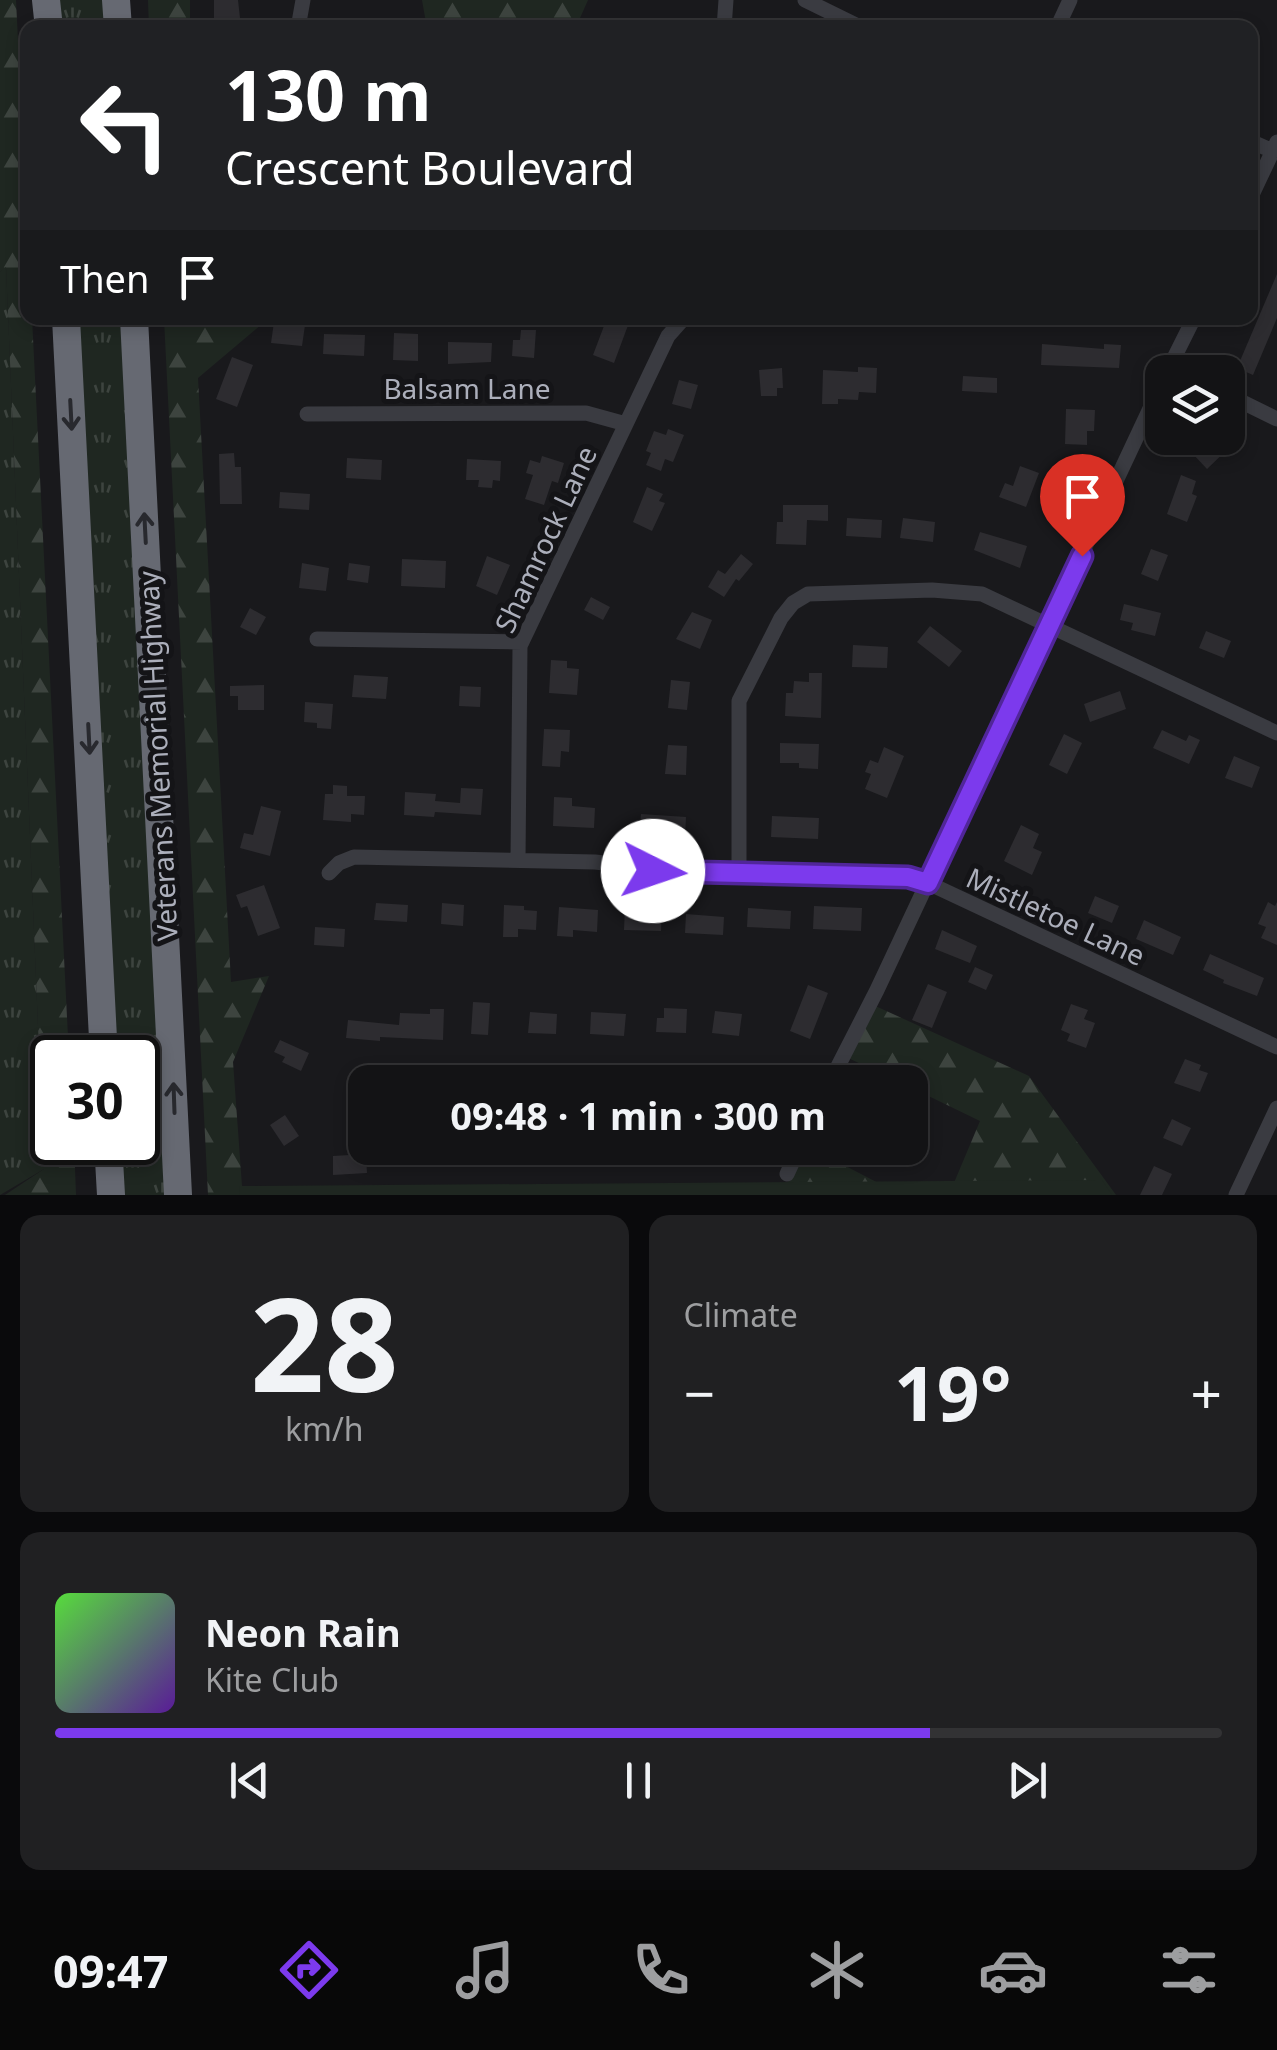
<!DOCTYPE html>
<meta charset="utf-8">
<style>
body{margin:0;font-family:"Noto Sans",sans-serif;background:#202022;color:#f1f3f6;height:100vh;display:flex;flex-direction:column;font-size:38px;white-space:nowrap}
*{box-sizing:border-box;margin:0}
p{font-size:32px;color:#9d9ea0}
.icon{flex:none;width:55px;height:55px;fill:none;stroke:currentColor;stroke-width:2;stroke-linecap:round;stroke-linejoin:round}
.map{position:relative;height:1195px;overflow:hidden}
.panel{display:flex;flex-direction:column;gap:20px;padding:20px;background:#0a0a0c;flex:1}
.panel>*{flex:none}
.guide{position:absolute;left:20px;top:20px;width:1238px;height:305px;border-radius:20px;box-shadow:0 5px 15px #0003,0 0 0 2px #323234;background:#202124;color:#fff;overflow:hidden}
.fabs{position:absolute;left:1145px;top:355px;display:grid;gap:20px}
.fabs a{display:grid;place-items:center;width:100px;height:100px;border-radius:20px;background:#131315;box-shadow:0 5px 15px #0003,0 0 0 2px #323234;font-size:50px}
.speed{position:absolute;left:30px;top:1035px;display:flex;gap:20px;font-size:50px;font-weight:700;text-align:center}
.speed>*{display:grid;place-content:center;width:130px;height:130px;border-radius:50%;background:#131315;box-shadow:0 5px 15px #0003,0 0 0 2px #323234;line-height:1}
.speed .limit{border:5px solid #111;border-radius:15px;background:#fff;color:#111}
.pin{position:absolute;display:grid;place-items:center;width:85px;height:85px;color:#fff;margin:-102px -42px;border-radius:50% 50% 50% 0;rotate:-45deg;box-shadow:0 0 10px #0007}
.pin .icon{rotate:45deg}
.me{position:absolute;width:110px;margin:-55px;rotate:94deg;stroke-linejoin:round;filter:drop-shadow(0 0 8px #0008)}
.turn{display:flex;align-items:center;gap:35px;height:210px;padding:0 40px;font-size:45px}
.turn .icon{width:130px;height:130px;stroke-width:2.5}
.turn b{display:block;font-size:70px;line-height:85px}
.then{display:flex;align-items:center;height:95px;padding:0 40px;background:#0003;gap:20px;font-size:38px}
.big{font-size:75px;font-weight:700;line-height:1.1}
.panel .widget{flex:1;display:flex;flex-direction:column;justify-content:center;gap:15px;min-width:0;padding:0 35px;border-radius:20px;background:#202022}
.panel .dial{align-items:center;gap:0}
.dial b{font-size:130px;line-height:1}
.song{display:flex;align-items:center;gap:30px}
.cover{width:120px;height:120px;border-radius:15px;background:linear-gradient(135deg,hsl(110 70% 55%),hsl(270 70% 35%))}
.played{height:10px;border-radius:5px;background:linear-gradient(90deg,#7c3aed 75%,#323234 75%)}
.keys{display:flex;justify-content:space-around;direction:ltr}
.heat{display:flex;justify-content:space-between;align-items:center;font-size:55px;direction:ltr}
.panel .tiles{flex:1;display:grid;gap:20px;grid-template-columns:1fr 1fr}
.widget:last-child{grid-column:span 2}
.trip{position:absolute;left:348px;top:1065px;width:580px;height:100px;border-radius:20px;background:#131315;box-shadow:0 5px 15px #0003,0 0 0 2px #323234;font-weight:700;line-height:100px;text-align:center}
.tab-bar{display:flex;height:160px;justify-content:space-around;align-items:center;background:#080808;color:#9d9ea0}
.tab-bar .icon{width:70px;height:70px}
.tab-bar .on{color:#7c3aed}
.tab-bar b{font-size:45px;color:#f1f3f6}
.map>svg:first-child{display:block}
.grass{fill:url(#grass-tufts)}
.forest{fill:url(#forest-firs)}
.park{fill:#1f2721}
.building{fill:#2d2c30}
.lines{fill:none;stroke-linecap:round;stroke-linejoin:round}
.minor{stroke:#3a3b41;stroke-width:15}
.motorway{stroke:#666972;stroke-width:28}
.oneway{stroke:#28292e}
.route-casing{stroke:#51269a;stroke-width:25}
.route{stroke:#7c3aed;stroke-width:18}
.labels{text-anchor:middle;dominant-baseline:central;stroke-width:10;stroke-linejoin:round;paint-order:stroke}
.street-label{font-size:28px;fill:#acafbb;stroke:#141417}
</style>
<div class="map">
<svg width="1277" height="1195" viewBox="0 0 1277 1195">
<defs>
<pattern id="grass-tufts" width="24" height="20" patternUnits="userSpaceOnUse" patternTransform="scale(2.5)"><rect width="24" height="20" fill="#1f2721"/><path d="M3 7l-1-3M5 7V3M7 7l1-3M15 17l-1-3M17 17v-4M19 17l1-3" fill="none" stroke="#3d443f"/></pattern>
<pattern id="forest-firs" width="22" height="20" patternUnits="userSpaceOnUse" patternTransform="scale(2.5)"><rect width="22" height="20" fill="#1f2721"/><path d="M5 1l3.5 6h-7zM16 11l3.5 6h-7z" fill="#3d443f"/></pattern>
</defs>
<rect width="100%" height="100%" fill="#19191c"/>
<path class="grass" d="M58,0H108L109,27H59Z
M6,266L44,1169L0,1195V272Z
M75,318H126L170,1195H120L117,1143L138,1142V1058L113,1057Z"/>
<path class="forest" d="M0,0H16L27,227L28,318H32L69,1057L52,1058V1142L74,1143L76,1195H5L44,1169L6,267L0,272Z
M148,0H190V27H149Z
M422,0H588L576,27L427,28Z
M164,318H269L198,378L231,982L269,976L233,1062L242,1186L269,1195H208Z
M871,1004L1029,1076L1116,1195H384L785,1190L801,1148H811L884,1186L951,1190L980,1121L910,1087V1082H900L846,1057Z"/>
<path class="park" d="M1102,1180L1112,1195H240L239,1186Z"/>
<path class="building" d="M214,0H238L240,18L214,21Z
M1277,274V318L1253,375L1237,368Z
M607,318L630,320L614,363L593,355Z
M274,322L305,325L302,346L271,343Z
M521,330H536L534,358L512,356L513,340H520Z
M394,333L418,334V361L393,360Z
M324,334L365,335L364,356L323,354Z
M448,342L492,343L491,362L448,364Z
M1042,344L1104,349V344L1121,345L1119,368L1041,365Z
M232,357L253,365L237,407L216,399Z
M858,367L877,368L876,393L859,392L858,400L838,399V404H822L823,370L858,372Z
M782,368L783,388H777V396H761L759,370Z
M963,376L997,378V393L962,391Z
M679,380L698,385L691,409L672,404Z
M1066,409L1095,410L1094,431H1087V445L1065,444Z
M668,429L684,435L673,462L665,459L661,471L646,465L651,453L646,451L654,431L666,435Z
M1203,438H1227L1233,444L1207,469L1192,453Z
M234,453L235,467H241L242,504H220L219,454Z
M542,456L564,463L558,483L552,481L544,505L525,499L533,475L526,473L530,460L540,463Z
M347,458L382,460L381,480L346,478Z
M467,459L501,461L500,481L493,480L492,488L478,487L479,480H466Z
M1020,466L1039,473L1026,507L999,497L1005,483L1013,486Z
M1181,475L1196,481L1192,494L1197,496L1187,522L1167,514Z
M647,487L663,494L659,501L665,503L652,531L633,522Z
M280,492L310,494L309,510L279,508Z
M783,505H828V521L807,520L806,545L776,544L777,522H783Z
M847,518L882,520L881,538L846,536Z
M903,518L935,522L933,542L900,538Z
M980,532L1027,546L1020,568L974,550Z
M1151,549L1168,555L1158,581L1141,574Z
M741,554L753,564L739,581L736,579L724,597L708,587L718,570L725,574Z
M487,556L510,565L497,595L476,586Z
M402,559L446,561L445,588L401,586Z
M302,563L329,568L326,591L299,588Z
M349,563L370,566L368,583L347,580Z
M591,597L610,607L603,620L584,610Z
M1124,604L1161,613L1155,636L1131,630L1133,623L1120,620Z
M250,608L266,617L256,635L240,627Z
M692,612L712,620L700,649L676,639Z
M930,626L962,651L949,667L917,642Z
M1206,631L1231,641L1224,658L1199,648Z
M853,645L888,647L887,668L852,667Z
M551,660L567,661V668L579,669L577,695L549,693Z
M809,673H822L821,718L785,716L786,693H793L794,681L809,682Z
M354,675L388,677L386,699L352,697Z
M671,680L690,682L687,710L668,708Z
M264,685V710H238V696H230V686Z
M460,686L481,687L480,707L459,706Z
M1120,691L1126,709L1090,722L1084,704Z
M305,702L333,704L331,729L317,728V723L304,722Z
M544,729L570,730L569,752L561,751L560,767L542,766Z
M1162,730L1186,741L1189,735L1200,740L1189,764L1153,748Z
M1064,734L1082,743L1067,774L1049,765Z
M780,743L819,744L818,769L799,768V763H780Z
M668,745L687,746L686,775L665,774Z
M884,747L904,756L887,798L865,789L871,774L865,772L870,760L878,763Z
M1234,756L1260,767L1252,788L1225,778Z
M333,785L347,786V796H365L364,815L351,814V822L323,820L325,794H333Z
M461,788L483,789L481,815L435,812L434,817L404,815L405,792L436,794L435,801L460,803Z
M554,797L572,798V806L595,808L594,828L553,826Z
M261,806L281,811L270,856L240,848L244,833L253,835Z
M641,814L686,817L685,838L639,834Z
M772,816L819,818L818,839L771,837Z
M1021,825L1039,834L1033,848L1042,852L1032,875L1004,861Z
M264,885L280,928L258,936L247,906L241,908L236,895Z
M1095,896L1119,906L1112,923L1088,913Z
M1268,902L1275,906L1277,902V945L1261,938L1266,927L1258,924Z
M376,903L408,905L407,922L374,920Z
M442,903L464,905L463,926L441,924Z
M504,905L524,906V910L537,911L536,930L518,929V937H503Z
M814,906L862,908L861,931L813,929Z
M559,907L598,910L597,932L573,930V937L557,936Z
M625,907L662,909L661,931L624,930Z
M748,908L791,911L790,929L747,927Z
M686,914L724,917L723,935L685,933Z
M1144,920L1181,937L1173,955L1136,939Z
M315,927L345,929L344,947L314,945Z
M942,930L977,946L970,963L935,949Z
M1210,954L1264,978L1257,996L1223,983L1224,980L1203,970Z
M975,967L993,975L986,990L968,982Z
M928,984L947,992L932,1028L912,1020Z
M808,985L828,993L810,1039L790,1031Z
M473,1002L490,1003L488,1035L471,1034Z
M1071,1004L1088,1010L1084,1019L1095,1023L1086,1048L1067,1041L1070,1034L1061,1030Z
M664,1008L687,1009L686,1033L656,1032L657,1018H664Z
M430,1009H444L443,1040L380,1037V1041L346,1038L348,1020L399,1025L400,1013L430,1014Z
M715,1011L742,1014L739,1036L712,1033Z
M530,1012L557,1014L556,1034L528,1033Z
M591,1012L626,1014L624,1036L590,1034Z
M280,1040L309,1053L301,1071L282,1062L285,1057L274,1052Z
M1185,1059L1201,1065L1199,1070L1208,1073L1200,1092L1174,1083Z
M285,1115L299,1136L284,1146L270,1125Z
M1172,1119L1191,1128L1182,1146L1163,1138Z
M654,1148H678V1161H654Z
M366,1154L367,1173L333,1175V1156Z
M1154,1166L1172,1174L1162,1195H1140Z"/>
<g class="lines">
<path class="minor" d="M805,0L862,28
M298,28L303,0
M724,28L726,0
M1057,28L1070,0
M1250,141L1273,151
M1250,199L1277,142
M1167,372L1194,318
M1228,395L1277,419
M307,414L586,413L626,424
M317,639L522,642
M518,860L520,646L668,336L684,318
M329,873L339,863L354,857L595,862L705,874L908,877L928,883L1277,1047
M739,875V701L781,618L793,603L808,594L932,590L982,594L1277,733
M359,1082H671
M830,1082L877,990L1162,383
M787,1174L799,1148
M1236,1195L1277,1108"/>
<path class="motorway" d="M46,0L49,28
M116,0L118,28
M66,318L104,1058
M134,318L178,1195
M108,1142L111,1195"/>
</g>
<defs><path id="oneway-shaft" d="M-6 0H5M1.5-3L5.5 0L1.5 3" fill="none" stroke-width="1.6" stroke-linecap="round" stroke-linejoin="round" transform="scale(2.5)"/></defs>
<g class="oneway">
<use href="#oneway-shaft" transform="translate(71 415) rotate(87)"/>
<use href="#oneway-shaft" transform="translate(145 528) rotate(-93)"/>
<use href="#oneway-shaft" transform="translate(89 739) rotate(87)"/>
<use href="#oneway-shaft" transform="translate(174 1098) rotate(-92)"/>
</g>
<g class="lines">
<g class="route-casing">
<path id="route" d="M653,871L908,877L928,883L1082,556"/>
</g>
<use href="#route" class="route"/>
</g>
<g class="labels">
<g class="street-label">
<text x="467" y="388">Balsam Lane</text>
<text transform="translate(545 539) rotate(-65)">Shamrock Lane</text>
<text transform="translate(157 756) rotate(-93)">Veterans Memorial Highway</text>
<text transform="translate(1056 916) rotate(25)">Mistletoe Lane</text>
</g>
</g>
</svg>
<div class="fabs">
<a><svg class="icon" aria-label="layers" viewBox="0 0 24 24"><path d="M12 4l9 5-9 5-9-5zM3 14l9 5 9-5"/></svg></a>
</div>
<div class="speed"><div class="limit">30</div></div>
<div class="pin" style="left:1082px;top:556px;background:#d93025"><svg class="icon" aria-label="arrive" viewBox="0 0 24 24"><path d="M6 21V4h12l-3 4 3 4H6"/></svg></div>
<svg class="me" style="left:653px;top:871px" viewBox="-20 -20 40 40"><circle r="19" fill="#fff"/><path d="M0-13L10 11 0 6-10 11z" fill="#7c3aed"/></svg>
<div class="trip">09:48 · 1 min · 300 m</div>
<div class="guide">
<div class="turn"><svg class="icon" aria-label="left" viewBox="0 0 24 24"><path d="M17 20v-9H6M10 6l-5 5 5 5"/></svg><div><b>130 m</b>Crescent Boulevard</div></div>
<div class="then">Then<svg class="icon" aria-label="arrive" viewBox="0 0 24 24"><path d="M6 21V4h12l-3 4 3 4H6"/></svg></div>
</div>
</div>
<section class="panel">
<div class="tiles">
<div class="widget dial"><b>28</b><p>km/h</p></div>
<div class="widget"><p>Climate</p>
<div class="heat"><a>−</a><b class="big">19°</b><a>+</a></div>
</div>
<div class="widget">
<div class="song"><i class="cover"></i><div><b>Neon Rain</b><p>Kite Club</p></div></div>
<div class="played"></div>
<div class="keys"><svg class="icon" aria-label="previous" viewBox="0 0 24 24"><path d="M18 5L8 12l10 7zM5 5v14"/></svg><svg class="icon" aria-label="pause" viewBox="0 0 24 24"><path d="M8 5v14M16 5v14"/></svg><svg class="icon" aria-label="next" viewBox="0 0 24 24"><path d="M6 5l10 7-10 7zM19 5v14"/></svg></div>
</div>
</div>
</section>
<nav class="tab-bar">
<b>09:47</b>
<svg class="icon on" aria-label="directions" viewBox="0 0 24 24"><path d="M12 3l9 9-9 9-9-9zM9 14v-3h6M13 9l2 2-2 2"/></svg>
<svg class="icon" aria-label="music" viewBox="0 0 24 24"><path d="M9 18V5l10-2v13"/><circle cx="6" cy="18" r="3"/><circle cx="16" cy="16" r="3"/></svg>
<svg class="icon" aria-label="phone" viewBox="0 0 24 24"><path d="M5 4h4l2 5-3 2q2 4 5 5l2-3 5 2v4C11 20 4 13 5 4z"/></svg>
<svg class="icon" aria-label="climate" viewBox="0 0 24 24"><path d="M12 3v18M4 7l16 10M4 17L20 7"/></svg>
<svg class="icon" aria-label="car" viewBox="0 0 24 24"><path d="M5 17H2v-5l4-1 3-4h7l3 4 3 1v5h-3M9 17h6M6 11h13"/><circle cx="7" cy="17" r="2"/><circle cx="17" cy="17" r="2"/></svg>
<svg class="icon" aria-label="filters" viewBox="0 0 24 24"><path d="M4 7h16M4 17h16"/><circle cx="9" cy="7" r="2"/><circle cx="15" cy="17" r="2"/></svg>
</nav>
